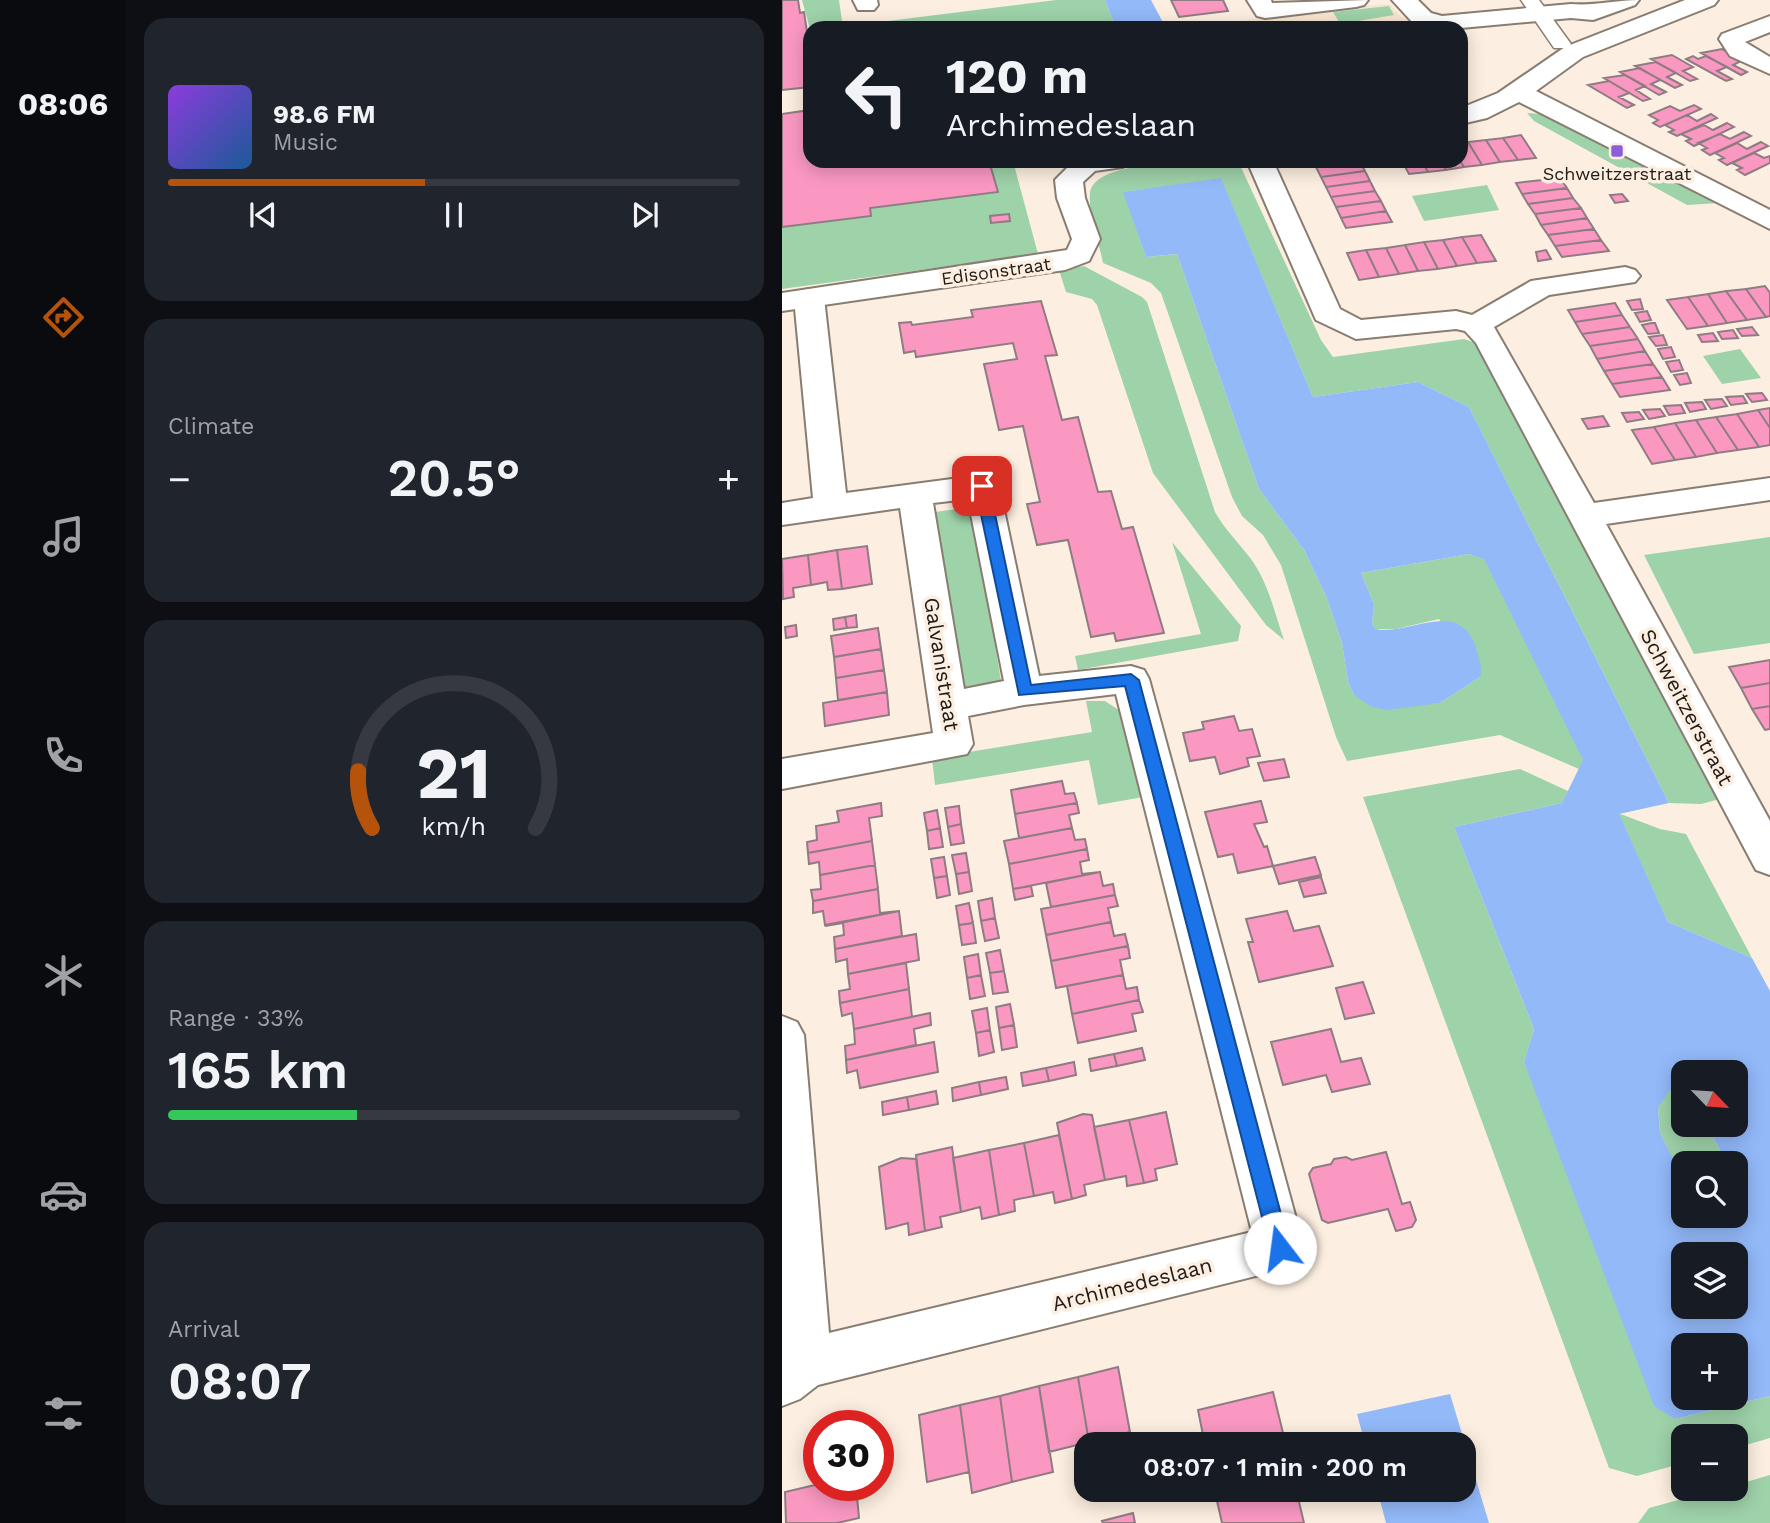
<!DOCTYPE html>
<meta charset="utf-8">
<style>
body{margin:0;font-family:"Work Sans",sans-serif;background:#20242c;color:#f1f3f6;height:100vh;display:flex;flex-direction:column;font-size:26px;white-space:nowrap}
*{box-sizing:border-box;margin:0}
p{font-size:23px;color:#9ea1a6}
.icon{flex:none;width:38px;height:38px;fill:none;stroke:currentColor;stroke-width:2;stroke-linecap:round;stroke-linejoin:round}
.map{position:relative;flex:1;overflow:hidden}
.sheet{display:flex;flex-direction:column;gap:18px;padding:18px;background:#0d0f14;width:656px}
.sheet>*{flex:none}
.banner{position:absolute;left:21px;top:21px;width:665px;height:147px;border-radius:21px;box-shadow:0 4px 18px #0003;background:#171b24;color:#f1f3f6;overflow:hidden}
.needle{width:46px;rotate:115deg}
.fabs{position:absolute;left:889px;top:1060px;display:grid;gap:14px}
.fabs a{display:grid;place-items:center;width:77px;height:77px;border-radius:14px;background:#171b24;box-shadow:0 4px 18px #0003;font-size:35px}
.speed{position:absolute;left:21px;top:1410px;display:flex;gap:14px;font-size:35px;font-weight:700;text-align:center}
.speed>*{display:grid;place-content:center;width:91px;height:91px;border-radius:50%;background:#171b24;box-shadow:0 4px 18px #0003;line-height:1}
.speed .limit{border:10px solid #d22;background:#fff;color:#111}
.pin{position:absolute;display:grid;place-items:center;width:60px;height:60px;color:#fff;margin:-30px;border-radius:14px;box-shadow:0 4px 10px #0006}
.me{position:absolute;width:77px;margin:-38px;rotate:345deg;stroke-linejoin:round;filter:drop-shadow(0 0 5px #0008)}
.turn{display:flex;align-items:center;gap:24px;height:147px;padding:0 28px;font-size:32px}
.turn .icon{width:91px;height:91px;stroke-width:2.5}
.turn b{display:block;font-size:49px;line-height:60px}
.big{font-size:52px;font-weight:600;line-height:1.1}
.sheet .tile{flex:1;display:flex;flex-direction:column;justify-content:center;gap:10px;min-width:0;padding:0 24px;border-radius:21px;background:#20242c}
.sheet .dial{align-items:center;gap:0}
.dial svg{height:182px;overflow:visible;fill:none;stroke:#363941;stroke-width:7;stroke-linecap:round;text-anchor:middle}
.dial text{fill:#f1f3f6;stroke:none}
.song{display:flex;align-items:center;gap:21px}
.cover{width:84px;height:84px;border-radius:10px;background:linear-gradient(135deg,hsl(270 70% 55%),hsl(210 70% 35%))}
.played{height:7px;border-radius:4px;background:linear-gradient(90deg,#b45309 45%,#363941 45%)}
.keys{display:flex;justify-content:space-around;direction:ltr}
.heat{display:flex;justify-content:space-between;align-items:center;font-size:38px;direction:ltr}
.charge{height:10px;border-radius:5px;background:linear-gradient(90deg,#34c759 33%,#363941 0)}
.trip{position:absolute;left:292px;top:1432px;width:402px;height:70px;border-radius:21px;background:#171b24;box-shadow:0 4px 18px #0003;font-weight:600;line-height:70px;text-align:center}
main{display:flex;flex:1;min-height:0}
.tab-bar{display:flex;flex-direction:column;width:126px;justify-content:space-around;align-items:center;background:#090b0e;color:#9ea1a6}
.tab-bar .icon{width:49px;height:49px}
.tab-bar .selected{color:#b45309}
.tab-bar b{font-size:32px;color:#f1f3f6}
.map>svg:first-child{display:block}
.built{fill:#f7e5d0}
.green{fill:#9ed2a9}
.water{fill:#93b9f9;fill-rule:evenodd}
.building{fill:#fa98c2;stroke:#8e7c82;stroke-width:2}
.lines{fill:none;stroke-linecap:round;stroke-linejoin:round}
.pedestrian-casing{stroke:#887d70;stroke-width:3}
.minor-casing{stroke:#887d70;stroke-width:4}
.tertiary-casing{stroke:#887d70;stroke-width:4}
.pedestrian{fill:#fff;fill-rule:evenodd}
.minor{fill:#fff;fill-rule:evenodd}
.tertiary{fill:#fff;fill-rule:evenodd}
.route{fill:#1a73e8;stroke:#114b97;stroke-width:2}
.poi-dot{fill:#8b5fd9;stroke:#fcefe1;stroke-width:2.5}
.labels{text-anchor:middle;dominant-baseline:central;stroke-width:7;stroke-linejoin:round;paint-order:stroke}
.far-poi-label{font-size:18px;fill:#201b16;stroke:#fcefe1}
.far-street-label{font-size:18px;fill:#201b16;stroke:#fcefe1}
.street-label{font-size:21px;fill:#201b16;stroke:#fcefe1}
</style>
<main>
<nav class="tab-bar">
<b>08:06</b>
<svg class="icon selected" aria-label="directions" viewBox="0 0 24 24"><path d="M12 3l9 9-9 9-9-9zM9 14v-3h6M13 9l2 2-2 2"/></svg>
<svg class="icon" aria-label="music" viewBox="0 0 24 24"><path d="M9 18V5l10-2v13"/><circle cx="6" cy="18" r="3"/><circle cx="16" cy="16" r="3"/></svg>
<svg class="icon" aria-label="phone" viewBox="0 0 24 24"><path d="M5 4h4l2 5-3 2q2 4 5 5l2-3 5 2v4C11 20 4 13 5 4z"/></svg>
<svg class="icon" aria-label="climate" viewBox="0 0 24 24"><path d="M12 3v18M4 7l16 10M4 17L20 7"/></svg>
<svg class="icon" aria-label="car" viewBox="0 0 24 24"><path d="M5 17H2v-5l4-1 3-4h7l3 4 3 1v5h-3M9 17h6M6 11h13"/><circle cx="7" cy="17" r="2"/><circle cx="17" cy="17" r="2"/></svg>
<svg class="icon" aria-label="filters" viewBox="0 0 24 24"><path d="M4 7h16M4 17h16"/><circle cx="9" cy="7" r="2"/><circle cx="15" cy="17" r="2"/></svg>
</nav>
<section class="sheet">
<div class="tile">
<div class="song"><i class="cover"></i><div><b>98.6 FM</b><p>Music</p></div></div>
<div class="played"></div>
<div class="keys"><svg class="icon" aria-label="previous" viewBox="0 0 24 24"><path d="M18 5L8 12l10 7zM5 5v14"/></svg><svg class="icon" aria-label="pause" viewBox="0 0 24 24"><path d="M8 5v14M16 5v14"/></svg><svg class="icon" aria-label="next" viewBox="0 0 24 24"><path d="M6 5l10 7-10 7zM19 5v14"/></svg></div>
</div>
<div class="tile"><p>Climate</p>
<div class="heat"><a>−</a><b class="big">20.5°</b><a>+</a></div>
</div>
<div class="tile dial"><svg viewBox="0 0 100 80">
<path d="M14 69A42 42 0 1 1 86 69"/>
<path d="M14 69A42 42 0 0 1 8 44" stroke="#b45309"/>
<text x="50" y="56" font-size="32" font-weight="700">21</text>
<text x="50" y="72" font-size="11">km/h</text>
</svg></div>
<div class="tile"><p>Range · 33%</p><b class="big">165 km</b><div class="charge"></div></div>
<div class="tile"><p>Arrival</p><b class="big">08:07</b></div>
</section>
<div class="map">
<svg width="988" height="1523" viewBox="0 0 988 1523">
<rect width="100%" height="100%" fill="#fcefe1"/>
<path class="built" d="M602,4L609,5L618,16L632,25L642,28H393Z"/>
<path class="green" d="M20,0H57L61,28L28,29Z
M274,0H323L334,28H83L82,24Z
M607,6L612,15L558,24L551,12Z
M745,113L771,115L937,203L905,205L752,121Z
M205,161H231L256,254L0,289V226L89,215L88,207Z
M407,161L457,163L539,340L551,357L682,339L700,345L938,799L919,804L887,803L687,407L636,382L531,397L439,179L342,192L364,257L395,254L477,489L522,550L544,596L560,643L566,682L572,695L641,704L658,703L698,677L657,619L614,629H594L590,624L592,604L579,573L687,554L702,558L802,760L797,769L718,735L565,761L554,737L499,565L481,535L460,516L450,497L379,293L369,283L321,263C317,242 306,214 308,193C312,164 385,164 407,161Z
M705,185L717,210L642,221L630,196Z
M302,266L360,297L365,302L433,512C443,530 457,543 469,559C486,582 493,614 502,640L484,625L371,473L315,305L310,299L284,292L277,270Z
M958,349L979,378L940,384L921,356Z
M190,507L219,681L178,688L153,512Z
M988,537V643L912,654L862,555Z
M390,542L459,626L456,641L296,670L293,656L419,634Z
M304,701H323L343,714L361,797L316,805L307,760L153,785L150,758L310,732Z
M738,769L786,791L780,803L672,827L752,1029L742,1062L893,1419L988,1396V1438L954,1448V1437H901V1463L855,1476L827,1468L581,797Z
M836,813L878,829L904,834L970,958L886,922Z
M891,1085H901V1125H944L929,1133L945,1164H901V1179L899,1177L878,1133L876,1106Z
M988,1475V1523H856L867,1508L937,1489H954V1485Z"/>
<path class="water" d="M323,0H369L384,28H334Z
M439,178L531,397L636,382L687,407L887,803L837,814L886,922L970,958L988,991V1396L893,1419L872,1406L742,1062L752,1029L672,827L780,803L801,760L702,559L687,554L579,573L592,604L590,624L594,629C629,636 679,595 695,651C697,660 701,668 698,677L658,703L604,710L590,707L572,695L566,682L560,643L544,596L522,550L477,489L395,254L364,257L341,192ZM901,1073H954V1125H944L929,1133L945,1164H954V1216H901V1179L878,1133L876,1107L891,1086L901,1085ZM901,1255H954V1307H901ZM901,1346H954V1398H901Z
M668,1394L707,1523H604L595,1489H682V1444H583L575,1414Z"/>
<path class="building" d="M0,0H16L18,13L22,12L25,32H28V87L0,90Z
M389,0H441L446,11L397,17Z
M940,49L961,60L951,65L965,72L959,75L919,53Z
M890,55L911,67L901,71L915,79L908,81L869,59Z
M911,56L916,59L924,56L945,67L935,71L950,79L944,81L904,59Z
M874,62L894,73L885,77L900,85L893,88L853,66Z
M858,68L878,80L869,84L884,92L877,95L838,72Z
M843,75L863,86L854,90L868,99L861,101L822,78Z
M827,81L847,93L837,97L852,105L845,108L806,85Z
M912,105L919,109L878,127L871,123L876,120L867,115L888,106L898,111Z
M28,110V161H207L216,192L88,208L89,216L0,227V114Z
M929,114L935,118L895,136L887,132L892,130L883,125L905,115L915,121Z
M945,123L952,127L912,146L904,141L909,139L899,134L922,125L931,130Z
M962,132L969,136L928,155L920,150L925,148L916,143L938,134L948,139Z
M739,135L743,141L754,158L736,160L721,138Z
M721,138L736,160L718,162L704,140Z
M704,140L718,162L700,165L686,142Z
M686,142L700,165L682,167L678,161L679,143Z
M979,142L986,146L945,165L937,160L942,158L933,153L955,143L965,149Z
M972,153L982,158L988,156V163L963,175L955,170L960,168L950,163Z
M531,161H578V162L534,167Z
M620,161H640L646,172L627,174Z
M640,161H659L664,170L646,172Z
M659,161H678L682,167L664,170Z
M578,162L583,171L539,177L534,167Z
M583,171L588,181L544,187L539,177Z
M778,178L785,188L740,194L734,183Z
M588,181L593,191L549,197L544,187Z
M785,188L791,198L746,204L740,194Z
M593,191L599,201L554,207L549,197Z
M840,194L846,201L833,203L828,195Z
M791,198L799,208L753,214L746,204Z
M599,201L604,211L559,218L554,207Z
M799,208L805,218L759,225L753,214Z
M604,211L610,222L564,228L559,218Z
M227,214L228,221L209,223L208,216Z
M805,218L812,229L766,235L759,225Z
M812,229L819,240L773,246L766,235Z
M699,235L714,261L695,263L680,237Z
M680,237L695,263L675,266L661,240Z
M661,240L675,266L656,269L642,242Z
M819,240L827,251L780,257L773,246Z
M642,242L656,269L636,271L623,245Z
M623,245L636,271L617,274L604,248Z
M604,248L617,274L597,277L584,250Z
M584,250L597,277L577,280L565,253Z
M764,250L769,259L756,261L754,252Z
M983,286L988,293V316L984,317L964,289Z
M964,289L984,317L965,320L944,291Z
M944,291L965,320L945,323L926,294Z
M926,294L945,323L926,326L906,297Z
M906,297L926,326L905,329L885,300Z
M858,299L861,309L850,310L845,301Z
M259,301L275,355L263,356L280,420L296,417L316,492L329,491L340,529L351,527L382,633L334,641L332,633L309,637L286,540L255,545L245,504L258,502L241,426L217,430L202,364L235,359L231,343L134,357L133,351L122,353L117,323L129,322L130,325L191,317L189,310Z
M833,303L840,315L793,322L786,310Z
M865,311L869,320L858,322L853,313Z
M840,315L848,327L800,334L793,322Z
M870,323H873L877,333L866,334L860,325Z
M848,327L856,339L808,346L800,334Z
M970,327L976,335L960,336L955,329Z
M951,330L956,338L940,339L936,332Z
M931,333L936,341L920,342L916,335Z
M881,335L885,345L874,346L867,337Z
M856,339L863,351L815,359L808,346Z
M889,347L893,357L881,359L876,349Z
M863,351L871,364L822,371L815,359Z
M897,360L901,370L889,372L884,362Z
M871,364L880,377L830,384L822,371Z
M905,373L909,383L898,385L892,375Z
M880,377L888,390L838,397L830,384Z
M980,393L985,400L970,402L964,394Z
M961,396L965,403L949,405L944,397Z
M940,399L945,406L929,409L923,400Z
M920,402L924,409L908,412L903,403Z
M899,405L903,413L887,415L882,406Z
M988,408V428L976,410Z
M878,409L883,416L867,419L861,410Z
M976,410L988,428V445L977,447L955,414Z
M857,412L862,419L845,422L840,413Z
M955,414L977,447L956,450L934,417Z
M821,416L827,426L806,429L800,419Z
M934,417L956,450L935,453L914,420Z
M914,420L935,453L914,457L893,423Z
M893,423L914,457L893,460L872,427Z
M872,427L893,460L870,464L850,430Z
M85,546L90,584L60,589L55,550Z
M55,550L60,589L46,590L45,582L29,585L26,555Z
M26,555L29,585L11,588L12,597L1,599L0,559Z
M74,615L75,627L65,628L63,617Z
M63,617L65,628L52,630L51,619Z
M14,625L15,636L4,638L3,627Z
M96,628L99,649L52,657L49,636Z
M99,649L102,670L54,678L52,657Z
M988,660V683L959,688L947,667Z
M102,670L105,692L56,700L54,678Z
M988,683V706L970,709L959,688Z
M105,692L107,715L43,726L41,703Z
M988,706V729L983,730L970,709Z
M452,716L457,731L470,729L478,756L465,758L467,766L438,774L433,757L408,761L401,733L422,729L420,722Z
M502,759L507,777L482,781L476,763Z
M280,781L283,794L292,793L295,803L233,814L229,790Z
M479,801L485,822L472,824L482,847L485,846L491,866L456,873L451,854L436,857L423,812Z
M99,803L100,816L87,818L90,841L26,853L25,842L35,840L34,826L57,822L55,811Z
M295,803L297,813L287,815L290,828L237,838L233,814Z
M177,806L179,824L166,827L163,808Z
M155,810L158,828L145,831L142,813Z
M179,824L182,843L169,845L166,827Z
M158,828L161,847L147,849L145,831Z
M290,828L293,840L303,839L305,849L227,864L222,841Z
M90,841L93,865L38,875L37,862L27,864L26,853Z
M305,849L307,860L298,862L300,874L318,872L231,889L227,864Z
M184,853L187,872L174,874L170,855Z
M162,857L165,876L152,878L149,859Z
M533,857L539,875L497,884L491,866Z
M93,865L96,889L31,901L29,890L39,889L38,875Z
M187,872L190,891L177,894L174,874Z
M318,872L321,886L331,884L333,895L269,907L264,883Z
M165,876L168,895L155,898L152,878Z
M539,877L544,893L522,897L517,882Z
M249,886L251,896L233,900L231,889Z
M96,889L98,913L117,911L43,925L41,911L31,913V901Z
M333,895L336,906L326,908L329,922L264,935L259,909Z
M210,898L213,918L199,921L196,901Z
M187,903L191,923L177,925L174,906Z
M117,911L120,936L53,949L52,937L62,935L61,923L43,926Z
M505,911L512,931L537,926L551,966L477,982L466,942H471L464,919Z
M213,918L217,938L203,941L199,921Z
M329,922L332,936L343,934L346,946L269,961L264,935Z
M191,923L194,943L180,945L177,925Z
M134,934L137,960L66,974L65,959L54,962L53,949Z
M346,946L348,958L338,960L341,975L274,988L269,961Z
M218,950L222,971L208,973L204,953Z
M196,954L199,975L185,978L182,957Z
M124,963L127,989L58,1003L57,991L68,989L66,974Z
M222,971L226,992L211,994L208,973Z
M199,975L203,996L188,999L185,978Z
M341,975L344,989L355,987L357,1000L290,1014L285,986Z
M581,982L592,1013L563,1019L554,988Z
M127,989L130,1017L72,1029L70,1013L60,1016L58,1003Z
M357,1000L361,1012L350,1014L354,1031L296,1043L290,1014Z
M228,1004L232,1025L217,1028L214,1007Z
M205,1008L208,1030L194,1033L190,1011Z
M148,1013L149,1025L132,1029L134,1045L64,1060L63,1046L73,1044L72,1029Z
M232,1025L235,1047L220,1050L217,1028Z
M549,1029L559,1062L579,1058L588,1084L550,1092L544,1075L501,1085L489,1042Z
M208,1030L212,1052L197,1056L194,1033Z
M152,1042L156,1072L78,1088L75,1070L65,1073L64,1060Z
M360,1048L363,1060L335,1066L332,1054Z
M332,1054L335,1066L309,1071L307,1059Z
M292,1062L294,1075L267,1081L264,1068Z
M264,1068L267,1081L241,1086L239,1073Z
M224,1077L226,1089L199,1095L197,1082Z
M197,1082L199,1095L171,1101L170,1088Z
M154,1091L156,1104L127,1110L125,1097Z
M125,1097L127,1110L101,1115L100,1102Z
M384,1112L395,1164L373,1169L375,1180L362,1183L347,1120Z
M301,1114L310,1115L323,1180L302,1185L304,1195L290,1199L275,1123Z
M347,1120L362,1183L345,1186L344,1176L323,1180L312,1127Z
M277,1135L290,1199L273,1203L271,1192L252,1196L242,1143Z
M242,1143L252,1196L232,1200L233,1211L217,1215L207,1150Z
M170,1147L179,1212L158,1217L160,1227L143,1231L134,1155Z
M207,1150L217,1215L200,1219L198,1207L179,1212L171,1158Z
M604,1152L620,1204L628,1202L634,1220L630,1227L614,1231L606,1209L546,1223L540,1220L527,1174L531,1168L549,1164L552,1159L564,1157L570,1160Z
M119,1158L134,1159L143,1231L127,1235L126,1223L104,1229L97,1167Z
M336,1367L348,1432L307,1442L296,1377Z
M296,1377L307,1442L267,1452L257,1386Z
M257,1386L271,1472L230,1482L218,1396Z
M491,1392L502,1437L474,1444H413L422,1440L416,1410Z
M218,1396L230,1482L190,1493L178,1405Z
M178,1405L187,1472L145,1482L137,1415Z
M37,1484L74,1486L77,1518L55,1523H4L3,1492Z
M432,1489H482L435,1501Z
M482,1489H514L522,1523H440L435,1501Z
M351,1513L353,1523H321L320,1521Z"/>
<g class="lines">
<g class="pedestrian-casing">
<path id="pedestrian" d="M739,0H757L789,44L786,48H772Z"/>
</g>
<g class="minor-casing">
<path id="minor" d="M71,0H95L96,5L92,10H76Z
M465,0H489L490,3L586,0L582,5L574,7L483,18L475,16Z
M610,0H636L649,13L660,16L789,4C812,6 833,0 857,0L853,5L811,20L789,18L679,28L632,24Z
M988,16V32L963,42L988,57V74L948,56L937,39L940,34Z
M465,161H491L558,309L579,320L674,311L690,315L749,281L843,267L853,270L858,276L853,282L767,295L712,327L812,503L988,478V500L824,524L988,821V875L974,870L694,343L683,331L674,329L574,339L534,320Z
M27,289L37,292L42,298L64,493L200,475L212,478L217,486L257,676L349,666L362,670L367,679L522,1248L515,1264L498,1270L36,1385L18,1399L0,1406V1016L15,1022L22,1035L47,1333L470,1232L334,694L242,705L186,716L191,744L185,754L0,789V759L151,733L118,508L0,525V503L31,498L12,298L17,292ZM186,499L222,681L182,689L151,503Z"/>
</g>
<g class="tertiary-casing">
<path id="tertiary" d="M903,0H936L932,5L801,57L754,91L988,210V229L737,102L705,118L679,124V108L716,93L783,47Z
M292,161H344L341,167L313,171L301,182L303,198L318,239L307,261L283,270L0,311V293L285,250L290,239L275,198L273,180Z"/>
</g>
<use href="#pedestrian" class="pedestrian"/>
<use href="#minor" class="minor"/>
<use href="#tertiary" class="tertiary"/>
</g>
<path class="route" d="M200,481L207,486L249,685L349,674L357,680L508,1248L505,1255L498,1257L491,1255L488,1248L343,686L237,695L193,486Z"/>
<rect class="poi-dot" x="828" y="144" width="14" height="14" rx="3.5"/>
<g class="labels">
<g class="far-poi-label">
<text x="835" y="173">Schweitzerstraat</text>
</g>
<g class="far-street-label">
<text transform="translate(214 271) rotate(-8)">Edisonstraat</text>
</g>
<g class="street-label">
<text transform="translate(160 664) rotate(81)">Galvanistraat</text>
<text transform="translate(905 707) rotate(62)">Schweitzerstraat</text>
<text transform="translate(350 1284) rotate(-14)">Archimedeslaan</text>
</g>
</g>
</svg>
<div class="fabs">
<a><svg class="needle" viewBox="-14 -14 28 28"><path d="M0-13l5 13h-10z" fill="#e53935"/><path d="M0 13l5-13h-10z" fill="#9ea1a6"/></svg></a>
<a><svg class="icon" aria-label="search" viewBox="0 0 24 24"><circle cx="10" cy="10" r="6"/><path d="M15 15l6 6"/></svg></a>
<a><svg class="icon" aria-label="layers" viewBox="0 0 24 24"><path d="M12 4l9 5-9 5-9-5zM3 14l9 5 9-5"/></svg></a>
<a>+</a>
<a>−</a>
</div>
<div class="speed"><div class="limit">30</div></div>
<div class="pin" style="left:200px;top:486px;background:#d93025"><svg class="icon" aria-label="arrive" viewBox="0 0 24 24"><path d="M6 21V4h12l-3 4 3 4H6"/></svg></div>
<svg class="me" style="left:498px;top:1248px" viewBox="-20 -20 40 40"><circle r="19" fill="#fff"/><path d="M0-13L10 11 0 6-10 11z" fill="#1a73e8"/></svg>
<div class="trip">08:07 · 1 min · 200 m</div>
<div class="banner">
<div class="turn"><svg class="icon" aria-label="left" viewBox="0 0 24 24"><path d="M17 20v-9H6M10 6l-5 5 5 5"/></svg><div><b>120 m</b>Archimedeslaan</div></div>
</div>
</div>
</main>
